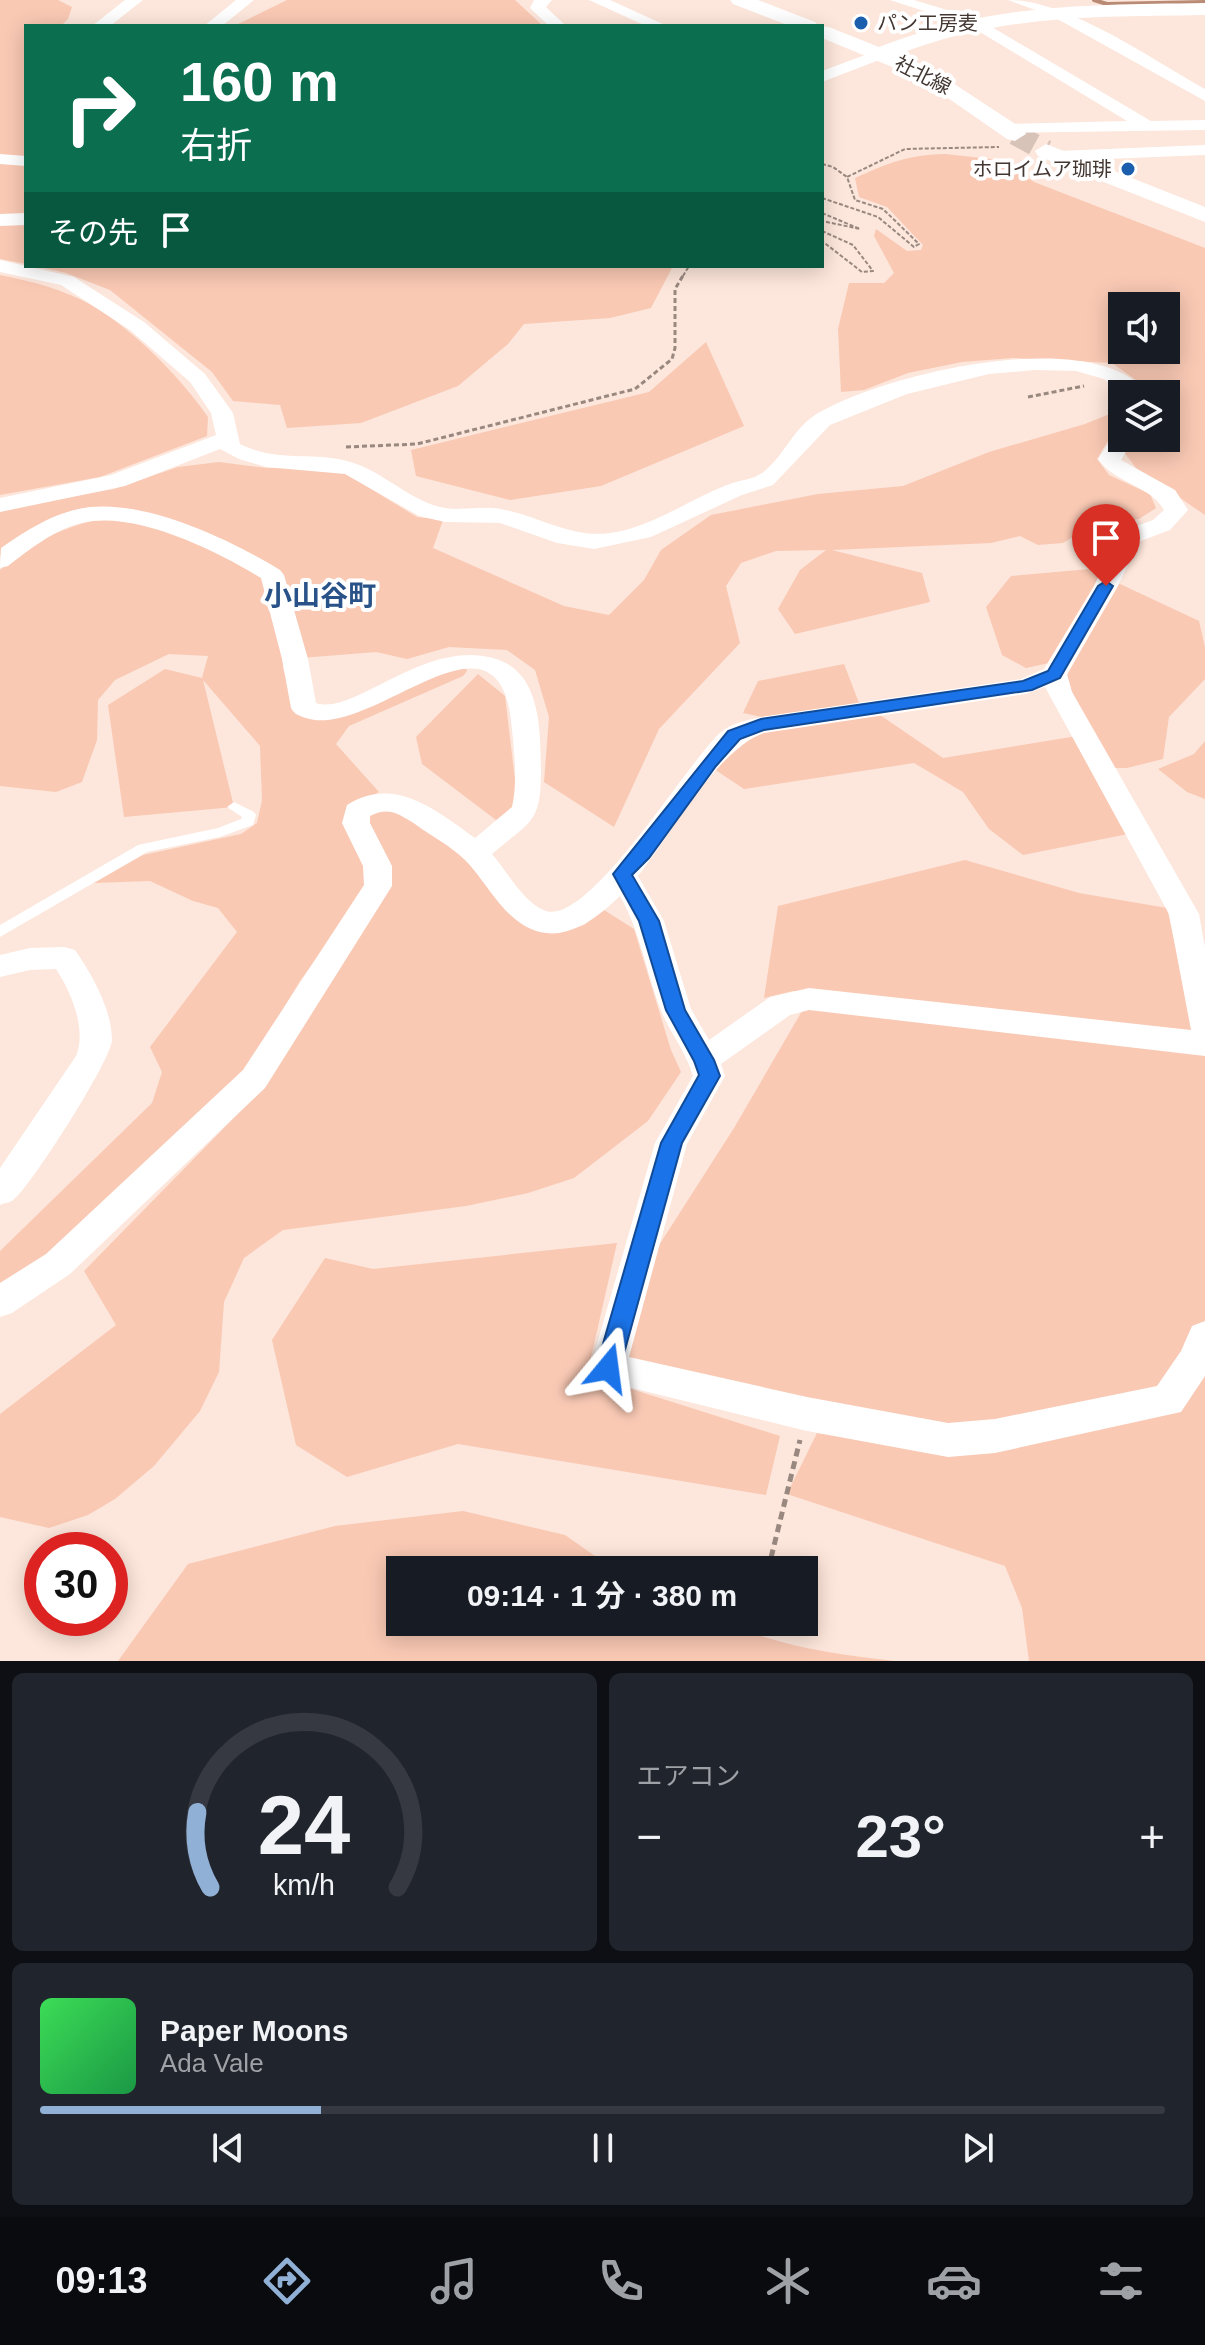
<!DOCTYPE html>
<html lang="ja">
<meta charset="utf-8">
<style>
body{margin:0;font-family:Arial,"Noto Sans JP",sans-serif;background:#20242c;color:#f1f3f6;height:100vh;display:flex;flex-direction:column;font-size:30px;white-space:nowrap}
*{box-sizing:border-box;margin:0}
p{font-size:26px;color:#9ea1a6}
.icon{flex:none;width:44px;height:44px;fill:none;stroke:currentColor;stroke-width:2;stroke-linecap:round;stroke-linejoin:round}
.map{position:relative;height:1661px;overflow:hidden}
.side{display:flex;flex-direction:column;gap:12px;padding:12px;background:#0d0f14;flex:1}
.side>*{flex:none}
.banner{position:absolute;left:24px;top:24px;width:800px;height:244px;border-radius:0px;box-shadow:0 4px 20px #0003;background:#0b6e4f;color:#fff;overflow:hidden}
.fabs{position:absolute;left:1108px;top:292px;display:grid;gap:16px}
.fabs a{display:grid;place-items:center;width:72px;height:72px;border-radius:0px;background:#171b24;box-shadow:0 4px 20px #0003;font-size:40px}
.speed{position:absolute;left:24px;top:1532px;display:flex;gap:16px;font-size:40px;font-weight:700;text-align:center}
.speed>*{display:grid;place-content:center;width:104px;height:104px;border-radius:50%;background:#171b24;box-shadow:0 4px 20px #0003;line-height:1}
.speed .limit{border:12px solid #d22;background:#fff;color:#111}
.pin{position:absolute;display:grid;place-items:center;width:68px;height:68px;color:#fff;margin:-82px -34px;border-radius:50% 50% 50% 0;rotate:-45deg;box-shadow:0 0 8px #0007}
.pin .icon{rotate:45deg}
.me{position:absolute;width:88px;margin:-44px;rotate:16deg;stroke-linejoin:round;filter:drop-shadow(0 0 6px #0008)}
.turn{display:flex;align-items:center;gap:28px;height:168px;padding:0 24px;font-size:36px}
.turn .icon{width:104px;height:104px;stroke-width:2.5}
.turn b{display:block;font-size:56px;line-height:68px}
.then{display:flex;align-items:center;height:76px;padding:0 24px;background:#0003;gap:16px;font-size:30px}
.big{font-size:60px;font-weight:700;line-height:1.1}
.side .card{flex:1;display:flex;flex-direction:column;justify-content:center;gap:12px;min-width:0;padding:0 28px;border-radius:12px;background:#20242c}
.side .dial{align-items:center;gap:0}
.dial svg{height:208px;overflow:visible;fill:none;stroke:#363941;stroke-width:7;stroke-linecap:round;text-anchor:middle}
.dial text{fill:#f1f3f6;stroke:none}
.song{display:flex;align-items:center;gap:24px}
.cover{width:96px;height:96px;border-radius:12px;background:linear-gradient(135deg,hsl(130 70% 55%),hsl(140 70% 35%))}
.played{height:8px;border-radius:4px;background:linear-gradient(90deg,#91b0d6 25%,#363941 25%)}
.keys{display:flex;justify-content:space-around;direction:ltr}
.heat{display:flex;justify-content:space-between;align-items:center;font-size:44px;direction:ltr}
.side .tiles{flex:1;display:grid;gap:12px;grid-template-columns:1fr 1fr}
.card:last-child{grid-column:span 2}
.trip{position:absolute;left:386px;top:1556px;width:432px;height:80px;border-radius:0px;background:#171b24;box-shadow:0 4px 20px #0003;font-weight:700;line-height:80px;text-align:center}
.tabs{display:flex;height:128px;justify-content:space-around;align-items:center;background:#090b0e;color:#9ea1a6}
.tabs .icon{width:56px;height:56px}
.tabs .on{color:#91b0d6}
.tabs b{font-size:36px;color:#f1f3f6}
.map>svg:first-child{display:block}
.green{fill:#f9c9b4;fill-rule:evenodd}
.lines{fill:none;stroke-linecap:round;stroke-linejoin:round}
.stream{stroke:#b98a74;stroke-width:4}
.tertiary-tunnel{stroke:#d8c3b9;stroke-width:22;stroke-dasharray:22 11;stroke-linecap:butt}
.path-far2{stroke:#998880;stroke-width:2;stroke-dasharray:4 2;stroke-linecap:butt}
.path-far1{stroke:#998880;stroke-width:3;stroke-dasharray:5 3;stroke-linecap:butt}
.path{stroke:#998880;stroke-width:5;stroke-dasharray:8 5;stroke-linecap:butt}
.service{fill:#fff;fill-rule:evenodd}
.minor{fill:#fff;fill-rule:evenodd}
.tertiary{fill:#fff;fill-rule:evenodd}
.route{fill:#1a73e8;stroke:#114b97;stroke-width:2}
.poi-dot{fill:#1b5eae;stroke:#fff;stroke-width:3}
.labels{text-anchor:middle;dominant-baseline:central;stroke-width:8;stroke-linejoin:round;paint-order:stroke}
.far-poi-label{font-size:20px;fill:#433732;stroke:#fff;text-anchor:start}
.far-street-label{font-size:20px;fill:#433732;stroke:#fff}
.quarter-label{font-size:28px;font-weight:bold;fill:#295288;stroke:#fff}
</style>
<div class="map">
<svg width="1205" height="1661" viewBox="0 0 1205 1661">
<rect width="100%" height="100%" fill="#fde6db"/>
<path class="green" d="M0,0H58L72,7L68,19L61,26H26V264L0,259Z
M287,0H515L543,26H234Z
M945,154L1000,160L1034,182L1205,248V515L1136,468L1123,451L1133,438H1166V394H1147L1140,383L1112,363L1013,358L962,362L908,373L864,390L841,392L838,329L849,283H884L894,273L874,236L876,229L907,251L921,250L923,245L887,207L859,197L855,178C889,163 907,155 945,154ZM1122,306H1166V350H1122Z
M35,266H673L651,308L610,318L524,324L508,344L458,386L361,423L287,428L280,405L233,401L212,372L110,290L66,273Z
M0,275C32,281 65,290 93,306C134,330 182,379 208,417L207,436L100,477L0,495Z
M706,342L744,426L601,486L510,500L416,476L411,450L649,392Z
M1122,409V417L1097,459L1109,475L1150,494L1156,508L1139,519L1112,523L1099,521L1063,543L1038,545L1020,536L991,543L832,550L922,573L930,602L795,634L778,609L800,570L826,550L776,551L741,563L726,586L740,643L659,729L614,827L544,782L549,717L535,670L507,650L449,647L407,659L376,652L301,658L275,574L240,551L107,511L6,550L0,556V510L114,489L178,467L219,462L267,468L338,469L417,517L443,520L433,548L564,606L609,615L644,580L661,550L711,515L818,494L903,486L989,452L1085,424Z
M103,518L149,525L178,535L266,576L285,653L283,668L297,711L302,717L325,720L347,714L435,670L466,667L467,671L463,676L349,726L336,744L379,792L356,804L375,876L300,981L244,1074L46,1260L0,1289V1251L152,1103L162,1072L150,1047L237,932L218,908L193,901L150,881L94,883L143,855L241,834L257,823L262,800L260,746L203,680L234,807L124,817L108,705L165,669L202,678L208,656L169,654L115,680L98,700L97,740L82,782L56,792L0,786V570C30,542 64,527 103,518Z
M1113,567L1049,663L1026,668L1002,655L986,607L1011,576Z
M1118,583L1199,621L1205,647V679L1169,717L1163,759L1127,768H1113L1065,679Z
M844,664L859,703L762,717L743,713L758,681Z
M478,674L505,696L518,805L496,820L422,764L416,737Z
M880,715L943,758L1083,735L1128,834L1023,855L989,829L963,792L914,763L744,789L714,769L758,732Z
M1205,741V799L1187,792L1158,769L1194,754Z
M395,805L467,857L500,904L537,931L560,932L584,925L604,910L634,929L671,1050L681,1072L648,1121L574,1178L528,1193L466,1206L283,1230L244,1258L224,1302L219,1372L200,1411L154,1466L115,1499L88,1515L49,1528L0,1517V1414L116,1325L84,1271L264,1087L383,888L365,813Z
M965,860L1079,893L1167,908L1195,1034L793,991L764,998L778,906Z
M809,999L1205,1044V1661H1029L1022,1608L1005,1566L787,1494L817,1433L962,1452L948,1440L625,1359L656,1250L734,1128Z
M617,1243L587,1375L780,1436L766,1495L458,1444L347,1477L296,1445L272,1340L325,1258L373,1269Z
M463,1511L565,1535L615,1570H400V1622H724C782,1647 833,1654 895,1661H118L188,1564L335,1526Z"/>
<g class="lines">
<path class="stream" d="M1094,0L1107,4L1205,2"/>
<path class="tertiary-tunnel" d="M1015,134L1046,151"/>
<path class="path-far2" d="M822,164L833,167L847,177
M822,198L878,217L914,247L919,244L883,209L855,200L847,177L905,149L999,147
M822,213L860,229L822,221
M822,231L853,245L873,271L862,272L822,241
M683,276L689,266"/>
<path class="path-far1" d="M1028,397L1084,386
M346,447L417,444L635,389L672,359L675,348V289L684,274"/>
<path class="path" d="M768,1570L800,1440"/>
<path class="service" d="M234,802L254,812L256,815L253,825L220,837L147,852L0,937V925L138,845L218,828L241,819L242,817L227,807Z"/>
<path class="minor" d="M125,0H143L110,26H92Z
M236,0H254L222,26H204Z
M534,0H552L546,7L566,26H549L530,8Z
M589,0H610L667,26H646Z
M890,0H914L980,20L1151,121L1205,120V130L1001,133L998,129L1007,124L1127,121L970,26Z
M1008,0C1068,0 1151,59 1205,89V101L1052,16Z
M881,49L887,51V57L822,82V71Z
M1205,145V155L1057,161L1048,156L1057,151Z
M0,154L26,156V166L0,164Z
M26,213V225L0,226V214Z
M0,260L74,277L144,322L205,374L233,413L240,444C279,463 310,451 347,461C379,469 402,494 433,505C451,512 473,507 493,508C534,512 568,539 610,533C653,527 688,500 727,485C739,480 752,480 762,473C783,458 792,430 815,415C879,375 1095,322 1148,394H1124L1104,379L1076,371L1035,370L989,374L907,394L830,425L773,485L742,495L651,537L594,549L557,543L500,523L445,522L419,516L345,474L266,467L239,459L220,449L125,486L0,512V498L111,475L216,435L211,413L190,382L130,330L61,285L0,272Z
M1122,432V438H1134L1121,460L1175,490L1188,510L1170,530L1138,542L1118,586L1067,674L1072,692L1199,914L1205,947V1056L809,1010L790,1015L721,1064L725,1076L687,1144L629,1357L807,1397L948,1423L995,1419L1157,1386L1181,1351L1192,1326L1205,1321V1376L1181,1412L995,1453L948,1457L807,1431L595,1379L590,1368L655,1143L693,1076C686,1051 669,1032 660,1008C646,970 640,932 620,896C581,934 541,953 500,904C488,890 478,873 465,860C451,846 431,836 415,824C399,814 389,806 370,816V823L392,866V886L265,1088L70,1274L12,1313L0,1317V1283L46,1254L243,1070L364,885L363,866L342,823L347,805C394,775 436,810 475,838L512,807C518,781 514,748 511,721C497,594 372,740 306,718C298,715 295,715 291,708L282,659L261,578C217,551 135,510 82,523C55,529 30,549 8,566L0,568L1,548C28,529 57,511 90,507C149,501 231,540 280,570L284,575L308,659L316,703C354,716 423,639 493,658C542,671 540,730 541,771C541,825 530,821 492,854C507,871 524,904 546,911C590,925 687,762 721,732C732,723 748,720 761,717L1021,679L1044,669L1094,586L1120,532L1153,520L1164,510C1150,485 1114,483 1098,459L1115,433ZM1045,687L1169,914L1191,1030L809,988L770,997L709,1040L691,1009L664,921L638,876C670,836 717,749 764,733L1026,694Z
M64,947L75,950C92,974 112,1010 112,1040C112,1059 29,1190 12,1201C8,1203 4,1203 0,1205V1168L76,1056C87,1029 71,992 56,969L30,970L0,977V955L30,948Z"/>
<path class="tertiary" d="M730,0H758L815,22L818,26H790L733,4Z
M1205,3V15C1095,17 1001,14 897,55L933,70L1023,129L1026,134L1015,141L1007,139L919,78L822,38V26H818L829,27L879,47C994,3 1085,5 1205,3Z
M1046,144L1205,207V222L1038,156L1035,151Z"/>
</g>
<path class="route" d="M1106,581L1113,586L1060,678L1032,690L764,730L740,739L716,766L649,858L632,875L659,921L685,1010L714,1060L720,1076L682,1143L620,1368L616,1376L608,1379L600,1376L596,1368L661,1143L699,1075L694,1061L666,1010L639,921L613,874L728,731L761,719L1023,681L1048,671L1098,586Z"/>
<g class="poi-dot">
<circle cx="861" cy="23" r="8"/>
<circle cx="1128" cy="169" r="8"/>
</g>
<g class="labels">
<g class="far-poi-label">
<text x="877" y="23">パン工房麦</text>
<text x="1112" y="169" text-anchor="end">ホロイムア珈琲</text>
</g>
<g class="far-street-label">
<text transform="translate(923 75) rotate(27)">社北線</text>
</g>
<g class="quarter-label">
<text x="320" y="595">小山谷町</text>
</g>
</g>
</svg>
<div class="fabs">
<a><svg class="icon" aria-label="sound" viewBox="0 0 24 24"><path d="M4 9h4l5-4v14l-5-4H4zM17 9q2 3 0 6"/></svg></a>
<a><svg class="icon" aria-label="layers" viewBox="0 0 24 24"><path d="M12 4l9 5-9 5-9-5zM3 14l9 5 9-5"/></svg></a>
</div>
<div class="speed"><div class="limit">30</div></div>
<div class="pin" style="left:1106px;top:586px;background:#d93025"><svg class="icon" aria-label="arrive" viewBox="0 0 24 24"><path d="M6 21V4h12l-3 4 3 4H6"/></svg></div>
<svg class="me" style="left:608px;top:1368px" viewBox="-20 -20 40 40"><path d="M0-17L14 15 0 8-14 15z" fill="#1a73e8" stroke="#fff" stroke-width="4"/></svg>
<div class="trip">09:14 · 1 分 · 380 m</div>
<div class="banner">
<div class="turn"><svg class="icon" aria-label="right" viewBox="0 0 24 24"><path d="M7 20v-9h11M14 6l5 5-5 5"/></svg><div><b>160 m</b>右折</div></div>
<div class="then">その先<svg class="icon" aria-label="arrive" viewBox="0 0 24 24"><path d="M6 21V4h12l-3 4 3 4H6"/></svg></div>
</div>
</div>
<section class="side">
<div class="tiles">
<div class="card dial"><svg viewBox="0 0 100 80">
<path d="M14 69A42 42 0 1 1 86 69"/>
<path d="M14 69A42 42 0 0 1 9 40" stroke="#91b0d6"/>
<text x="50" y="56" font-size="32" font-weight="700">24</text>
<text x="50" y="72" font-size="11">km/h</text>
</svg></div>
<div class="card"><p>エアコン</p>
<div class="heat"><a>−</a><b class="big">23°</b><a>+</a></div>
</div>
<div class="card">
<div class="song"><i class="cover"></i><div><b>Paper Moons</b><p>Ada Vale</p></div></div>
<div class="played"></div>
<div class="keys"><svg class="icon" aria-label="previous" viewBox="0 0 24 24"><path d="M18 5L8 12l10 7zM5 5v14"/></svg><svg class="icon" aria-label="pause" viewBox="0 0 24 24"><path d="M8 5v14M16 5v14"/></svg><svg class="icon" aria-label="next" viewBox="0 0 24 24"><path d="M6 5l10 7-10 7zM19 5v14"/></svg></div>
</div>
</div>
</section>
<nav class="tabs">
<b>09:13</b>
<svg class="icon on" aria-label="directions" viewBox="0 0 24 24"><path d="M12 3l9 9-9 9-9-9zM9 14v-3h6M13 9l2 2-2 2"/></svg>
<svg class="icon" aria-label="music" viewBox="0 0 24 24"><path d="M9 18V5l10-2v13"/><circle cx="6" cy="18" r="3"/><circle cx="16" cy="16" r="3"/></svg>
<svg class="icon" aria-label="phone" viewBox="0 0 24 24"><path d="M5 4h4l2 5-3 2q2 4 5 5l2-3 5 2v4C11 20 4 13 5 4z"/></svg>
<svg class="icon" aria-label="climate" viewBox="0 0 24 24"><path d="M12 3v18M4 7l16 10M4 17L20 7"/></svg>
<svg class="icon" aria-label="car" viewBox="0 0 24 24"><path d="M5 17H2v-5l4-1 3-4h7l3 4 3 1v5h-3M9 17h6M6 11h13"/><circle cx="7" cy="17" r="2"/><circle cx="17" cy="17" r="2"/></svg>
<svg class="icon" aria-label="filters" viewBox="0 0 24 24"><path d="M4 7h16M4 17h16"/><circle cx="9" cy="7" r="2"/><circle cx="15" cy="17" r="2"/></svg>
</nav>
